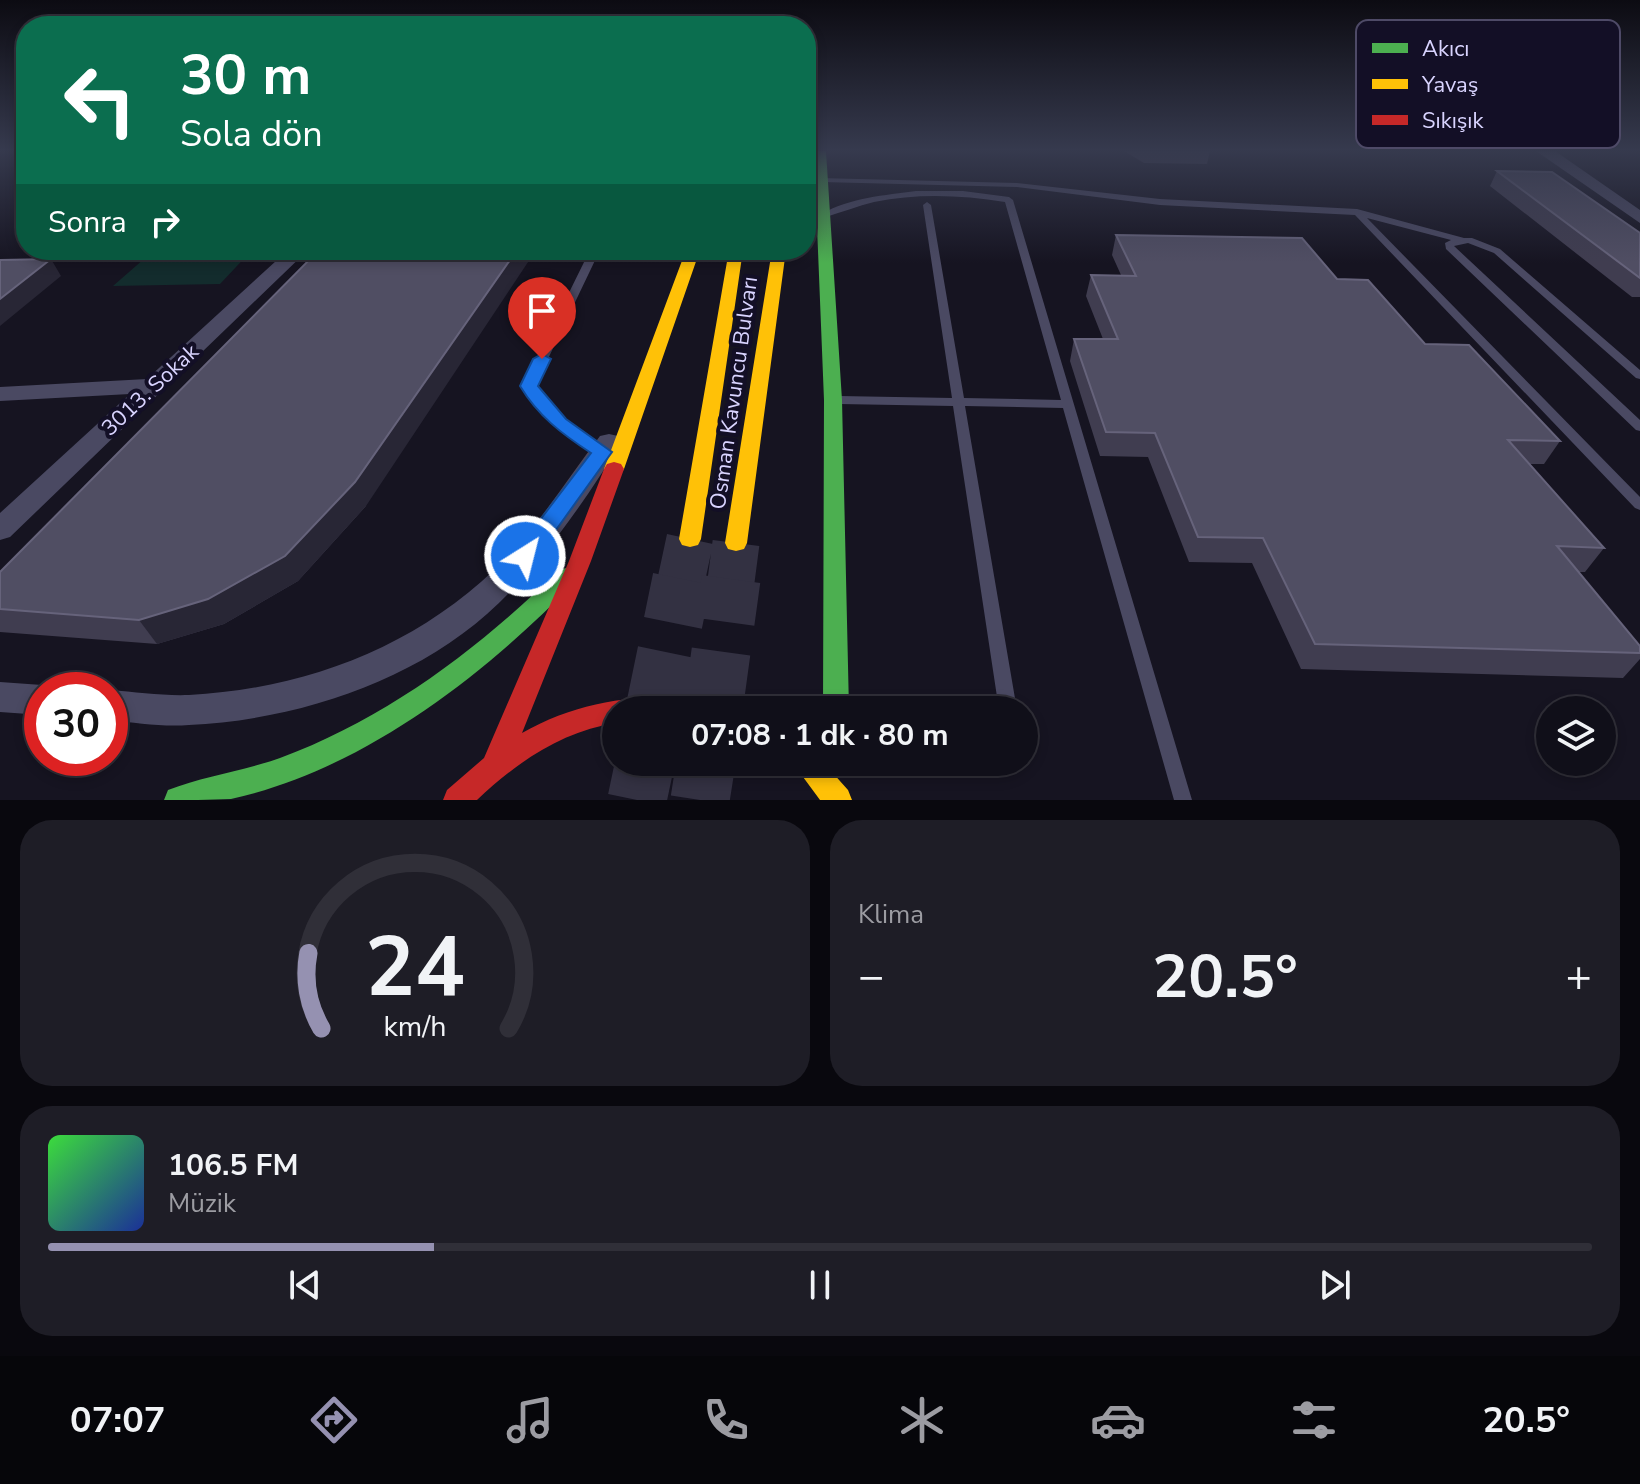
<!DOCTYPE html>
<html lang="tr">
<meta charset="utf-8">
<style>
body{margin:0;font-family:"Nunito Sans",sans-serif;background:#1e1d26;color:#f1f3f6;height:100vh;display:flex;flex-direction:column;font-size:30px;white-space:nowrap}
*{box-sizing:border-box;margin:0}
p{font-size:26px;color:#9c9ca2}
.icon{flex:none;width:44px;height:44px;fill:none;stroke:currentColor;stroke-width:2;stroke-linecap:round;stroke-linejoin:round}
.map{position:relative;height:800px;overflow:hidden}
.details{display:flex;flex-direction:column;gap:20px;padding:20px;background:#09080e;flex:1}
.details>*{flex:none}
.hud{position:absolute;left:16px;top:16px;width:800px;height:244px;border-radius:32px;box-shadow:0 4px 12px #0003,0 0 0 2px #302f38;background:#0b6e4f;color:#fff;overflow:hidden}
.fabs{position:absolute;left:1536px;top:696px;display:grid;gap:16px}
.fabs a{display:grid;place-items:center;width:80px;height:80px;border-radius:50%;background:#100f19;box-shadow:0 4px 12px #0003,0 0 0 2px #302f38;font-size:40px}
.speed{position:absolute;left:24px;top:672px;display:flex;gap:16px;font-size:40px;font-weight:700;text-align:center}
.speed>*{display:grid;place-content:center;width:104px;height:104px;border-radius:50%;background:#100f19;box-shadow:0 4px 12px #0003,0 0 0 2px #302f38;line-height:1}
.speed .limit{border:12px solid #d22;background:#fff;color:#111}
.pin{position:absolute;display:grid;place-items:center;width:68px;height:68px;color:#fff;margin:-82px -34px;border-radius:50% 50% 50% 0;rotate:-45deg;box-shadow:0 0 8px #0007}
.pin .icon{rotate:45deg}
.me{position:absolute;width:88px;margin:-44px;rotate:36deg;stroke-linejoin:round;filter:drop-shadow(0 0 6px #0008)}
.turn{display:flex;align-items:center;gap:28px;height:168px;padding:0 32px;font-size:36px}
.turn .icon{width:104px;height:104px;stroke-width:2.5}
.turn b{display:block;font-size:56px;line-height:68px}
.then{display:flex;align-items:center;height:76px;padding:0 32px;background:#0003;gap:16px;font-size:30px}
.big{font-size:60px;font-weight:700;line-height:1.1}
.details .card{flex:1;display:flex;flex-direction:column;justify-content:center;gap:12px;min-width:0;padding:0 28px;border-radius:32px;background:#1e1d26}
.details .dial{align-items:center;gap:0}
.dial svg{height:208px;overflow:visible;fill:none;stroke:#302f38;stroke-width:7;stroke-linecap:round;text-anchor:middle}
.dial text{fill:#f1f3f6;stroke:none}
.song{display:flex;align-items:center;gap:24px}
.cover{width:96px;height:96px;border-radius:12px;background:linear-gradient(135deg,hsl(120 70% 55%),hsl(230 70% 35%))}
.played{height:8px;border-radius:4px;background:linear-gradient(90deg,#9591b1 25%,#302f38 25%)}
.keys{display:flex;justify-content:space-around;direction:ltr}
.heat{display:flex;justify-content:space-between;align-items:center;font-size:44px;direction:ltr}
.details .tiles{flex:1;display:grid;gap:20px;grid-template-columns:1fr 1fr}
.card:last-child{grid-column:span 2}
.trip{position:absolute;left:602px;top:696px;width:436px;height:80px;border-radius:40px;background:#100f19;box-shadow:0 4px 12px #0003,0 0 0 2px #302f38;font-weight:700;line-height:80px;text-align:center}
.tabs{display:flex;height:128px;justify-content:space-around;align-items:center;background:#06060a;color:#9c9ca2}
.tabs .icon{width:56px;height:56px}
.tabs .current{color:#9591b1}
.tabs b{font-size:36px;color:#f1f3f6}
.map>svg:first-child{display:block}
.green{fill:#132c2d}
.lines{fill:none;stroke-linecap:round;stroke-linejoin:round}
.highway-tunnel-far1{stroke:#333142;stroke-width:47;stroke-dasharray:47 24;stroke-linecap:butt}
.highway-tunnel{stroke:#333142;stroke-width:59;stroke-dasharray:59 30;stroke-linecap:butt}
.lane{fill:#4a4962;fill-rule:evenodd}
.street{fill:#4a4962;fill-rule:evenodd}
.fast{fill:#4caf50;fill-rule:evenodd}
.slow{fill:#ffc107;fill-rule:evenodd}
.jam{fill:#c62828;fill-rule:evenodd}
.wall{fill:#403d50}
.shaded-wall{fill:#282635}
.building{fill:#504e63;stroke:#66637b;stroke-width:2}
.route{fill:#1a73e8;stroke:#114b97;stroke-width:2}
.labels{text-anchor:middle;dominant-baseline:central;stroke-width:8;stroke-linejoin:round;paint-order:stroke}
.street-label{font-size:22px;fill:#d9d4ff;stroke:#130f26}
.key{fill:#130f26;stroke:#4e4a67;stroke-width:2}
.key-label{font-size:22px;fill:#d9d4ff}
</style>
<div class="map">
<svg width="1640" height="800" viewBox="0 0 1640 800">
<rect width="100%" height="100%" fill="#161421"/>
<path class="green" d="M252,250L220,284L113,286L152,252Z"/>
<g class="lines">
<path class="highway-tunnel-far1" d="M681,581L690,539
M731,581L736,543"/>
<path class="highway-tunnel" d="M655,710L682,579
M713,710L731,579
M637,800L645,762
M700,800L706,762"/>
<path class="lane" d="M819,178L1017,183L1160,199L1357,209L1464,238H1472L1500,249L1640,370V379L1636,378L1494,253L1468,243L1454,246L1640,420V431L1636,430L1446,249L1445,243L1451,240L1367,218L1640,497V510L1635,508L1355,215L1160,205L1017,187L822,182H819Z
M916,191H963L1009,197L1013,200L1192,800H1174L1063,408L965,406L1017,710H999L953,406L839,404L833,400L839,396L952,398L923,205L927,202L931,205L964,398L1061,400L1005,202C961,195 918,193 874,202C858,206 842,212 826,217L822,214C848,198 886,195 916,191Z
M590,250H600L535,386L564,421L607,449L608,452L607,455L602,456L556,427L523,386Z"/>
<path class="street" d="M1536,151H1555L1640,210V223Z
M288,250H308L10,537L0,540V513L130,394L0,401V387L147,379Z
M609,434L618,436L622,442C583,503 541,566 487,614C408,684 293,720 189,725C163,727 136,723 110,720V690C136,692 163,696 189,695C303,689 411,649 494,570C535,531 566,481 600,436Z
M0,682L42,685L54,690H42V715L0,712Z"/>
<path class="fast" d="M814,151H826L842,400L849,710H823L824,400Z
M566,568L574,571L577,577L574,583C482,677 362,770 231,799C210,800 185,800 164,800L168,790C204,776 243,771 280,758C387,718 477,650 558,571Z"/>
<path class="slow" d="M686,250H700L624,469L621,474H607L604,469Z
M729,250H743L701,539L698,545L690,547L682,545L679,539Z
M772,250H786L747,543L744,549L736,551L728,549L725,543Z
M792,762H823L848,790L852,800H820Z"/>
<path class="jam" d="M614,462L621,464L624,469L591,561L522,733C581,699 646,693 713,698L722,702L726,710H616V723C562,731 516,763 477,800H443L447,790L484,758L569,561L604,469L607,464Z"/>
</g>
<path class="wall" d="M1124,151H1210L1207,164L1144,163Z
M1497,171L1640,233V297H1632L1490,186Z
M1116,235L1337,279L1425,344L1560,441L1544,464H1530L1604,548L1585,572H1578L1640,646V659L1623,678L1301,669L1252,563L1189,562L1148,457L1100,456L1070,361L1074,339H1103L1086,296L1091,275H1121L1112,255Z
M366,506L298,581L224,624L157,644L0,632V572Z"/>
<path class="shaded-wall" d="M517,250H536L366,506L298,581L224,624L157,644L139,620Z
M51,259L61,276L0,326V299Z"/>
<path class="building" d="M1497,171L1552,172L1640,233V278Z
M1116,235L1302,238L1337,279L1368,280L1425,344L1469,345L1560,441L1508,440L1604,548L1557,546L1640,646V653L1315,644L1263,538L1198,537L1155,433L1106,432L1074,339H1118L1091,275L1136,276Z
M319,250H517L355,482L285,556L208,599L139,620L0,609V572Z
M51,259L0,299V260Z"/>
<linearGradient id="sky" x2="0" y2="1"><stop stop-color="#0c0b12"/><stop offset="0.57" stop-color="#363a4e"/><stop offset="1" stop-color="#363a4e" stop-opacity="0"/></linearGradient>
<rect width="1640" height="263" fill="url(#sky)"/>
<path class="route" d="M542,354L551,359L538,386L566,419L612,452L533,562L525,565L517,562L514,556L517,550L591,453C562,434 538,416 520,386L533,359Z"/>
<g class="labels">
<g class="street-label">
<text transform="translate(150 390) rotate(-43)">3013. Sokak</text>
<text transform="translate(734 393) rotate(-82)">Osman Kavuncu Bulvarı</text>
</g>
</g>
<rect x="1356" y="20" width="264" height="128" rx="12" class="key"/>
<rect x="1372" y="43" width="36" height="10" fill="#4caf50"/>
<rect x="1372" y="79" width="36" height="10" fill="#ffc107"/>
<rect x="1372" y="115" width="36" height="10" fill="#c62828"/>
<g class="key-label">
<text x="1422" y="56">Akıcı</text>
<text x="1422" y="92">Yavaş</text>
<text x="1422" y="128">Sıkışık</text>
</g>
</svg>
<div class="fabs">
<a><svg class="icon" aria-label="layers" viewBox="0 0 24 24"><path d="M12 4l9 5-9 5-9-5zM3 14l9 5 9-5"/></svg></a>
</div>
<div class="speed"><div class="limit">30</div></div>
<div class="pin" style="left:542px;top:359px;background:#d93025"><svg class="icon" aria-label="arrive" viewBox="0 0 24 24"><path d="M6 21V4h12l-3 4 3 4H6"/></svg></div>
<svg class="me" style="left:525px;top:556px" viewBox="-20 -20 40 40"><circle r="17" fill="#1a73e8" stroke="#fff" stroke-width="3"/><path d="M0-11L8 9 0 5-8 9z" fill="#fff"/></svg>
<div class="trip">07:08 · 1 dk · 80 m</div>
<div class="hud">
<div class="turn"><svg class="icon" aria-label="left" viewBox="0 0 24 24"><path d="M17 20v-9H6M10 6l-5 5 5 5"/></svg><div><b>30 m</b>Sola dön</div></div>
<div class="then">Sonra<svg class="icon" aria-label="right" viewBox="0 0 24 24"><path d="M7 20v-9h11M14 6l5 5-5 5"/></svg></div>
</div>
</div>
<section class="details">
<div class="tiles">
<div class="card dial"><svg viewBox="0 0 100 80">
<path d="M14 69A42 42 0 1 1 86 69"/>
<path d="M14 69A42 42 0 0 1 9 40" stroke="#9591b1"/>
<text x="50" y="56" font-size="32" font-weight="700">24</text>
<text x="50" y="72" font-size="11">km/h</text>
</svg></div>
<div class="card"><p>Klima</p>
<div class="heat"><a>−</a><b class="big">20.5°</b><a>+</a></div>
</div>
<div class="card">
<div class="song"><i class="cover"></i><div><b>106.5 FM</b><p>Müzik</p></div></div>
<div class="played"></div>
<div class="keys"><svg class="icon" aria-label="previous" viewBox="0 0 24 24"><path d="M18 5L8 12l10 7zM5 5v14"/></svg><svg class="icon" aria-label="pause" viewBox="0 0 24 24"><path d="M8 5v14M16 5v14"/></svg><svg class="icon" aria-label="next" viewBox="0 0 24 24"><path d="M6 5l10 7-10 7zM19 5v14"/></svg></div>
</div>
</div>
</section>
<nav class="tabs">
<b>07:07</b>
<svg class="icon current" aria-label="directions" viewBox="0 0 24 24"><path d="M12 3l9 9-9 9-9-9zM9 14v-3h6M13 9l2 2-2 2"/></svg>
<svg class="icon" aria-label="music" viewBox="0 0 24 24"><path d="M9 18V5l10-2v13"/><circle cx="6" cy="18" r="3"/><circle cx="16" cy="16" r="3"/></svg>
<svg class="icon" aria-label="phone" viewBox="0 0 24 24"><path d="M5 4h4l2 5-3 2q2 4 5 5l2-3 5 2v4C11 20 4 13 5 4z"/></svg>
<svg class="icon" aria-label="climate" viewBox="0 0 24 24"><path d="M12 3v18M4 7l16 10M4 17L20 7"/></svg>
<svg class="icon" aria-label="car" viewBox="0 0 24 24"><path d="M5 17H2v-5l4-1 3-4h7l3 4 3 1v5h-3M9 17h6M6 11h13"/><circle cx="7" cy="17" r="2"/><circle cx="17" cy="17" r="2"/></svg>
<svg class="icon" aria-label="filters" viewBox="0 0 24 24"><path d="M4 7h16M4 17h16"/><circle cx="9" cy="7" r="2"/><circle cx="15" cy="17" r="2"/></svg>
<b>20.5°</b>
</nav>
